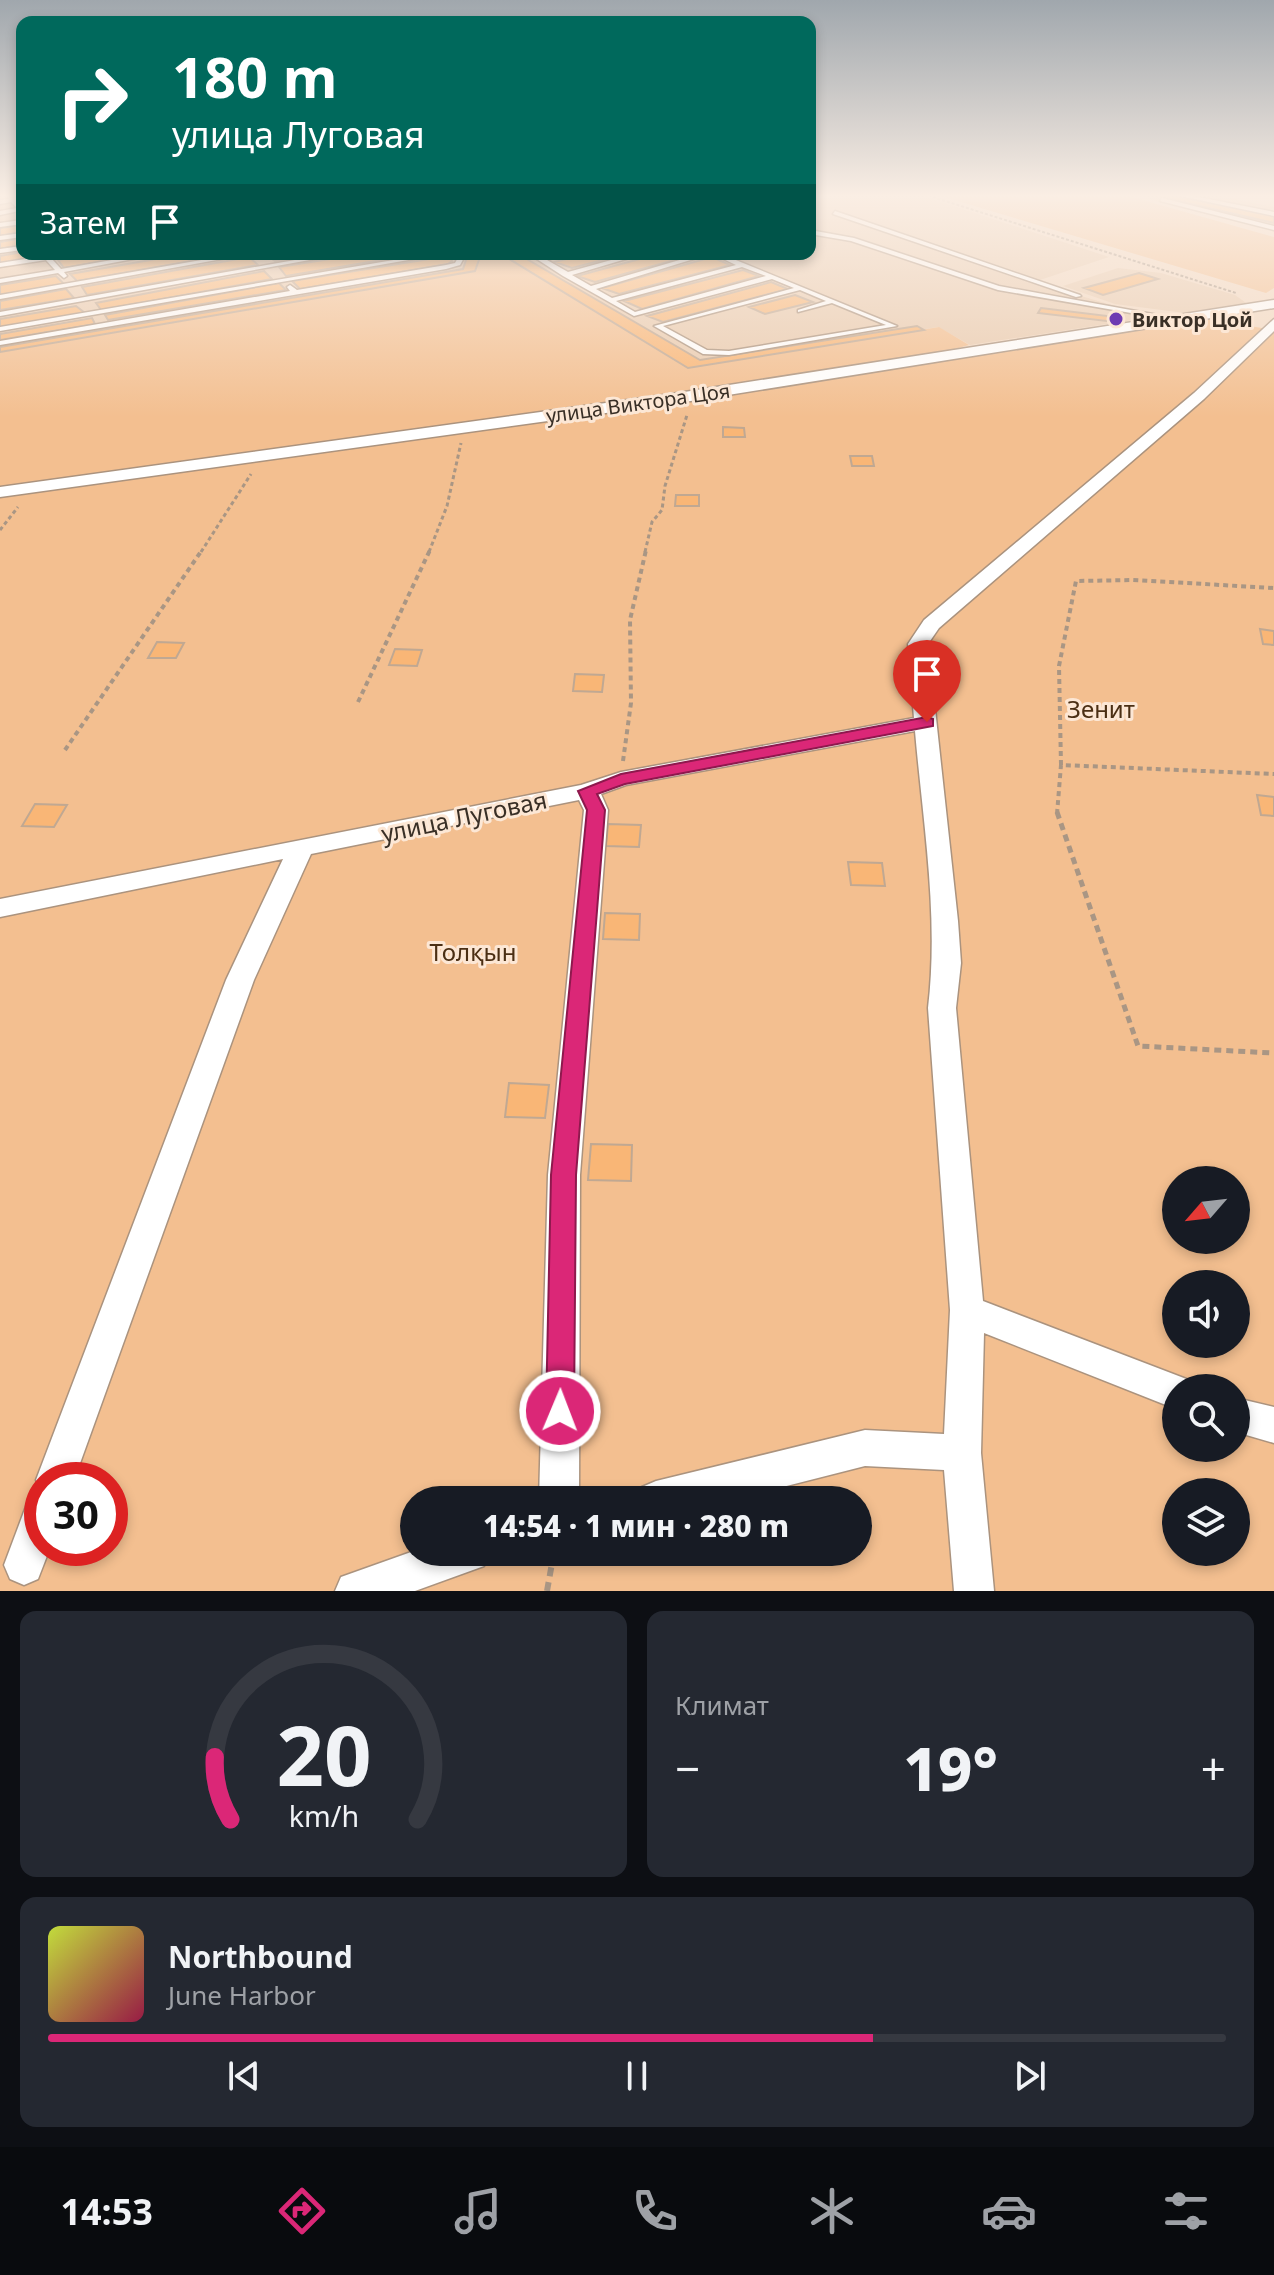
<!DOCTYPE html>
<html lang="ru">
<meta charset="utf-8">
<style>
body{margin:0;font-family:"Noto Sans",sans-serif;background:#242831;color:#f1f3f6;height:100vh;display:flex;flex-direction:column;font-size:30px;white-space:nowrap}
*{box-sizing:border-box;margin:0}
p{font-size:26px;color:#9ea1a6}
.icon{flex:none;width:44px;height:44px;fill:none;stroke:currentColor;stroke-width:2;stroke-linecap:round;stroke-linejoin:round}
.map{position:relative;height:1591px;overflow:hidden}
.details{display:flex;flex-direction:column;gap:20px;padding:20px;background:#0d0f14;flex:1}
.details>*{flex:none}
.hud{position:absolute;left:16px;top:16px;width:800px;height:244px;border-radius:16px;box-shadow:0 4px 12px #0003;background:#00695c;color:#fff;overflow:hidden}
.needle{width:52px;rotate:242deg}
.buttons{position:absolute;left:1162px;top:1166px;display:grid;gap:16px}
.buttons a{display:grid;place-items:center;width:88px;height:88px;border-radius:50%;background:#171b24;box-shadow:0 4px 12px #0003;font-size:40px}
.speed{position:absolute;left:24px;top:1462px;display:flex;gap:16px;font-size:40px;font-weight:700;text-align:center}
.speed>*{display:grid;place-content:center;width:104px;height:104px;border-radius:50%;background:#171b24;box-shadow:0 4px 12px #0003;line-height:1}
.speed .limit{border:12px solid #d22;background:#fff;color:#111}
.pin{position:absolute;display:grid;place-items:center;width:68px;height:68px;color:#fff;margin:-82px -34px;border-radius:50% 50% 50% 0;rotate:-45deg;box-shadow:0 0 8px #0007}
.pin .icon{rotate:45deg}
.me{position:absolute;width:88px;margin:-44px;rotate:1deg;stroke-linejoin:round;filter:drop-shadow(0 0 6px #0008)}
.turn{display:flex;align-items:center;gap:28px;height:168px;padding:0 24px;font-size:36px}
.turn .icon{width:104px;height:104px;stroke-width:2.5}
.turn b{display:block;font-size:56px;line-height:68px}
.then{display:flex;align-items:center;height:76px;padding:0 24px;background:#0003;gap:16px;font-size:30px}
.big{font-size:60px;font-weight:800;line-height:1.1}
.details .widget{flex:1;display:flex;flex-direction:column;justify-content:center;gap:12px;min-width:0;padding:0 28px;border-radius:16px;background:#242831}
.details .dial{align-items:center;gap:0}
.dial svg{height:208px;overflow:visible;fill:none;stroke:#363941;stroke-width:7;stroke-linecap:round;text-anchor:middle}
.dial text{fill:#f1f3f6;stroke:none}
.song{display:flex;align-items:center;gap:24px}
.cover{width:96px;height:96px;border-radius:12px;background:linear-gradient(135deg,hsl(70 70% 55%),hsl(340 70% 35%))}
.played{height:8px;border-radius:4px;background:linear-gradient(90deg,#db2777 70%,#363941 70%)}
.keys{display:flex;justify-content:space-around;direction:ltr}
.heat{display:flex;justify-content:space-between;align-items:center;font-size:44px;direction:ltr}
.details .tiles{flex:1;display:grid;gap:20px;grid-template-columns:1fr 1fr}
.widget:last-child{grid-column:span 2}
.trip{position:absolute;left:400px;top:1486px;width:472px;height:80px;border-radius:40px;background:#171b24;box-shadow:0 4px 12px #0003;font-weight:800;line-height:80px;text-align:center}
.tab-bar{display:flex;height:128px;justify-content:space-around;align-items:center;background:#090b0e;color:#9ea1a6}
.tab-bar .icon{width:56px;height:56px}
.tab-bar .selected{color:#db2777}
.tab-bar b{font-size:36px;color:#f1f3f6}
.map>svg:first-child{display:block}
.built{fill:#e9cbaf}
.green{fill:#f3bf90;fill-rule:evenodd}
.building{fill:#f9b676;stroke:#c0a892;stroke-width:2}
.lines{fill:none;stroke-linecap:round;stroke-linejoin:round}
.service-casing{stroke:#ab937e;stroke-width:3}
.minor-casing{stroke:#ab937e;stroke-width:3}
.path-far4{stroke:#a99684;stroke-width:2;stroke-dasharray:3 2;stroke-linecap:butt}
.path-far3{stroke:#a99684;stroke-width:3;stroke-dasharray:4 3;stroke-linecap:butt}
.path-far2{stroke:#a99684;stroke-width:4;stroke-dasharray:5 4;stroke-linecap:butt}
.path-far1{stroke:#a99684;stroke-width:5;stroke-dasharray:7 5;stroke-linecap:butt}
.path{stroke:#a99684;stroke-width:6;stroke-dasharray:9 6;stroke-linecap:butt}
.service{fill:#fff;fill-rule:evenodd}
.minor{fill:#fff;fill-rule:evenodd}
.route{fill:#db2777;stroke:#8e194d;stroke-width:2}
.poi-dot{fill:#6f3bb2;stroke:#fce7d5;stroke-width:3}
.labels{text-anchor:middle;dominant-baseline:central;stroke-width:6;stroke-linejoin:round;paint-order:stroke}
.far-poi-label{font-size:20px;font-weight:bold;fill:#392f26;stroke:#fce7d5;text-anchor:start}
.far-street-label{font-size:20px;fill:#392f26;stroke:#fce7d5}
.park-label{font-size:24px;fill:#4b2f14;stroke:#fce7d5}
.street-label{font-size:24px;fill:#392f26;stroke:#fce7d5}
</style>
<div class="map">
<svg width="1274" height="1591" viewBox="0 0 1274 1591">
<rect width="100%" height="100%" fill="#f3d9c2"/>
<path class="built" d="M0,194H22V254H481L475,271L0,352Z
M840,194H917L1109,257L1034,282L1152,317L970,345L938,327L688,368L501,254H810V202Z
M1141,194H1208L1274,207V230L1156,201Z
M1118,268L1161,273L1235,295L1249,305L1193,314L1115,304L1063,286Z"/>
<path class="green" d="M934,194H1121L1274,237V288L1266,293Z
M481,254H501L688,368L939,327L969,345L944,352L1203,318L1274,330V1591H0V352L475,271ZM1176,1180H1236V1240H1176ZM1176,1284H1236V1344H1176ZM1176,1388H1236V1448H1176ZM42,1480H110V1548H42ZM1176,1492H1236V1552H1176ZM414,1500H858V1552H414Z"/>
<path class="building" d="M1166,194L1274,216V223L1156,196Z
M22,225V232L0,236V228Z
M22,238V245L0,249V242Z
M22,252L39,258L0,264V256Z
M94,254H143L64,268L58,260Z
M185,254H231L77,281L70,274Z
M270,254H321L275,261L266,255Z
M362,254H417L286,276L279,267Z
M468,254H481L475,271L0,352V347L463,269Z
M501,254H518L700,360L917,326L924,330L688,368Z
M585,254H626L572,268L555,262Z
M658,254H696L595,282L577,276Z
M448,256L452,261L448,264L300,289L292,281Z
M249,257L258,265L87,295L82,287Z
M712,257L730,265L619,294L602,288Z
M743,270L759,276L642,309L624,301Z
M264,271L272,279L101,310L96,303Z
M1139,273L1158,279L1103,295L1084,288Z
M56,276L64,284L0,295V285Z
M771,282L788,289L663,322L647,316Z
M279,283L286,290L108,320L105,315Z
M66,289L74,298L0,310V301Z
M795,295L813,302L765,314L749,307Z
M76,306L85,313L0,328V319Z
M1041,308L1116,317L1115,322L1038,313Z
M92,318L95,324L0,340V334Z
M723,427L744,428L745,437H723Z
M850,456H872L874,466H852Z
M676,495H699V506H675Z
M1260,629L1274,631V645L1263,644Z
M157,642L184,643L176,658H148Z
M395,649L422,650L417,666L389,665Z
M575,674L604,675L602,692L573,691Z
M1257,795L1274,797V816L1261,815Z
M35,804L67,805L54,827L22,826Z
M608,824L641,825L639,847L606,846Z
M848,862L882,863L885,886L851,885Z
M605,913L640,914L639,940L603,939Z
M509,1083L549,1085L545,1118L505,1117Z
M591,1144L632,1145L631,1181L588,1180Z"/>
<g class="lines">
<g class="service-casing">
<path id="service" d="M5,194H11L14,198L22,196V200L17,201L22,207V213L19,211L0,215V211L17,208L11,202L0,204V200L9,199Z
M1171,194H1183L1274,212V216Z
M1162,198L1274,226V230L1160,201Z
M835,211L1080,295L1081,296L1076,297L833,214Z
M22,220V224L0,227V223Z
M810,230L854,238L999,286L1180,319L1177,321L998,290L851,241L810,234Z
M22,233V237L0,240V236Z
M22,246V250L0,253V249Z
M42,254H73L52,259L61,269L146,254H160L64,272L67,276L64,278L58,273L0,283V279L55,270L46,260L0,267V263L44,256Z
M236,254H250L0,299V295Z
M329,254H343L0,316V312Z
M429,254H443L0,331V327Z
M460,254H466L460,265L446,269L0,345V341L290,291L287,287L290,285L297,290L446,265L455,263Z
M529,254H536L543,258L557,254H567L547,260L568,272L633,254H643L572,275L591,286L700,254H710L596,289L612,298L736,265L713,254H721L897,326L729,355L703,354L654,326L794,288L772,279L634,316L563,276ZM742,267L766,276L635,312L616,301ZM800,290L826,301L798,310V312L832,303L886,325L729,351L707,350L663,326Z"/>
</g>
<g class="minor-casing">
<path id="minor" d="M1274,300V308L678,403L0,497V487L678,393Z
M1274,319V331L1204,399L939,628L928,644L958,921L961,963L956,1008L983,1301L1189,1380L1193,1388H1176V1409L984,1333L981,1453L994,1591H954L944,1470L865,1466L731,1500H636L642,1487L656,1481L865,1430L944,1434L950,1310L928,1008C939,916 923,823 915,731L626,785L601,794L608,810L580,1175L579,1500H539L548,1175L584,810L579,800L311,854L254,980L74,1480H42L41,1493L36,1480L226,980L283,859L0,917V899L581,785L621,772L914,718L908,644L924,620L1194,393Z
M1236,1398L1274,1407V1443L1236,1432Z
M42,1496V1548H50L38,1579L24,1585L10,1579L4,1565L28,1501Z
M414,1551L490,1552L484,1566L415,1591H335L341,1577Z"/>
</g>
<path class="path-far4" d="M923,194L1236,293"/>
<path class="path-far3" d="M0,530L18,507
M201,552L251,474
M429,552L447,506L461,443
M645,552L652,522L662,510L665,486L687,415"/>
<path class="path-far2" d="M358,702L430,550
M65,750L202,550
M623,761L631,703L630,620L646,550
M1061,765L1059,666L1076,581L1133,580L1274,588
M1057,814L1061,765L1274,774"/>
<path class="path-far1" d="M1057,812L1138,1046L1274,1053"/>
<path class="path" d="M547,1591L554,1552"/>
<use href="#service" class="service"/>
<use href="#minor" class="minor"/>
</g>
<linearGradient id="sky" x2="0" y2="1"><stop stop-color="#a0a7ad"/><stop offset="0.47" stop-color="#faeee4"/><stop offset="1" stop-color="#faeee4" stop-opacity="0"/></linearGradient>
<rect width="1274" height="417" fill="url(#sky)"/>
<path class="route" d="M927,717L933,719V726L625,784L597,794L605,810L576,1175L574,1411L570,1421L560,1425L550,1421L546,1411L551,1175L587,810L578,791L621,774Z"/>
<circle class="poi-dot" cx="1116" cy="319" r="8"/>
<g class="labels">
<g class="far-poi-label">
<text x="1132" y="319">Виктор Цой</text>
</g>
<g class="far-street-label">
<text transform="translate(638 403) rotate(-8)">улица Виктора Цоя</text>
</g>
<g class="park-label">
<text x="1101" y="708">Зенит</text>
<text x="473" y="951">Толқын</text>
</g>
<g class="street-label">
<text transform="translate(464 816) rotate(-12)">улица Луговая</text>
</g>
</g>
</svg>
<div class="buttons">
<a><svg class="needle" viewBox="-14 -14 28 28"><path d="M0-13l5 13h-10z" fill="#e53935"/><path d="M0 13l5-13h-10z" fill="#9ea1a6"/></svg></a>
<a><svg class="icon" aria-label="sound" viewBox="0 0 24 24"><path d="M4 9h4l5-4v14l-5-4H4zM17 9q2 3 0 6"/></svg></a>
<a><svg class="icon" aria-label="search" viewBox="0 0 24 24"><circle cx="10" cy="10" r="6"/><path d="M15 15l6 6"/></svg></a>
<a><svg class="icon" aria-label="layers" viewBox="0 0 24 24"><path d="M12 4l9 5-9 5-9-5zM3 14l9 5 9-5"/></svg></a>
</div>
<div class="speed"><div class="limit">30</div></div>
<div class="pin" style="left:927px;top:722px;background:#d93025"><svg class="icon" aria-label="arrive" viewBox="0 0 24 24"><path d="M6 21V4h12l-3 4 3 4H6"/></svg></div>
<svg class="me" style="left:560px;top:1411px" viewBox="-20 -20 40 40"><circle r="17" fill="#db2777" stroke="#fff" stroke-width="3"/><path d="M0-11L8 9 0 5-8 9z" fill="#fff"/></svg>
<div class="trip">14:54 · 1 мин · 280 m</div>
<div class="hud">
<div class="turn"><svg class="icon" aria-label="right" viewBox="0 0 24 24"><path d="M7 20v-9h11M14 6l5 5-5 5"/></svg><div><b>180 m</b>улица Луговая</div></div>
<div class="then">Затем<svg class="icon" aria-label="arrive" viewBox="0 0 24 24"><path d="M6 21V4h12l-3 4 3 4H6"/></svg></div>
</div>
</div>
<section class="details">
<div class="tiles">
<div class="widget dial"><svg viewBox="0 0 100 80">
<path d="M14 69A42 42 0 1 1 86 69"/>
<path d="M14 69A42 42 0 0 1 8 45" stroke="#db2777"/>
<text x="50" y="56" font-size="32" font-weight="700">20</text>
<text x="50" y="72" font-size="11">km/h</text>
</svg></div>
<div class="widget"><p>Климат</p>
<div class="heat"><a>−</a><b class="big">19°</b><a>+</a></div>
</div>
<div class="widget">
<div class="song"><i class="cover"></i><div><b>Northbound</b><p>June Harbor</p></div></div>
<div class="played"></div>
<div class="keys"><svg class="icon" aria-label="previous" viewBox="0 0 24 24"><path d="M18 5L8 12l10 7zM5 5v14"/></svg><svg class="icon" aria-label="pause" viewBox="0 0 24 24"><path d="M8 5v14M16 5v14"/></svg><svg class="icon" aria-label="next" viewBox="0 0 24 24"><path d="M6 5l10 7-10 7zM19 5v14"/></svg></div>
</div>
</div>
</section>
<nav class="tab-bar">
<b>14:53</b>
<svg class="icon selected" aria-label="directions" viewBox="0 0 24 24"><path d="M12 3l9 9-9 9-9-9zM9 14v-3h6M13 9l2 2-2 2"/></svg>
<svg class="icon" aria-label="music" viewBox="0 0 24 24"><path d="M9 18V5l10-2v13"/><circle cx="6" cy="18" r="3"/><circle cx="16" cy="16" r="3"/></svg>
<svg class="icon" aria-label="phone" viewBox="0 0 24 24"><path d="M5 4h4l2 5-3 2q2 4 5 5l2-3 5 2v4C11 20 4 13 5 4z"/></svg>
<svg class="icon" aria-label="climate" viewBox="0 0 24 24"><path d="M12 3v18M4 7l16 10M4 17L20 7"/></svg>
<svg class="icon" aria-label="car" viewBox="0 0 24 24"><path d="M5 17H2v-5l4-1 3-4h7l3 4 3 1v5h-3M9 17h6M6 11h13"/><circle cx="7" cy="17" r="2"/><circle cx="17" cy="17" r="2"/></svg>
<svg class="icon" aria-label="filters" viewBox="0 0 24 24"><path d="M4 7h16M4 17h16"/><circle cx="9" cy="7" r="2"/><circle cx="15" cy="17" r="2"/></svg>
</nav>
